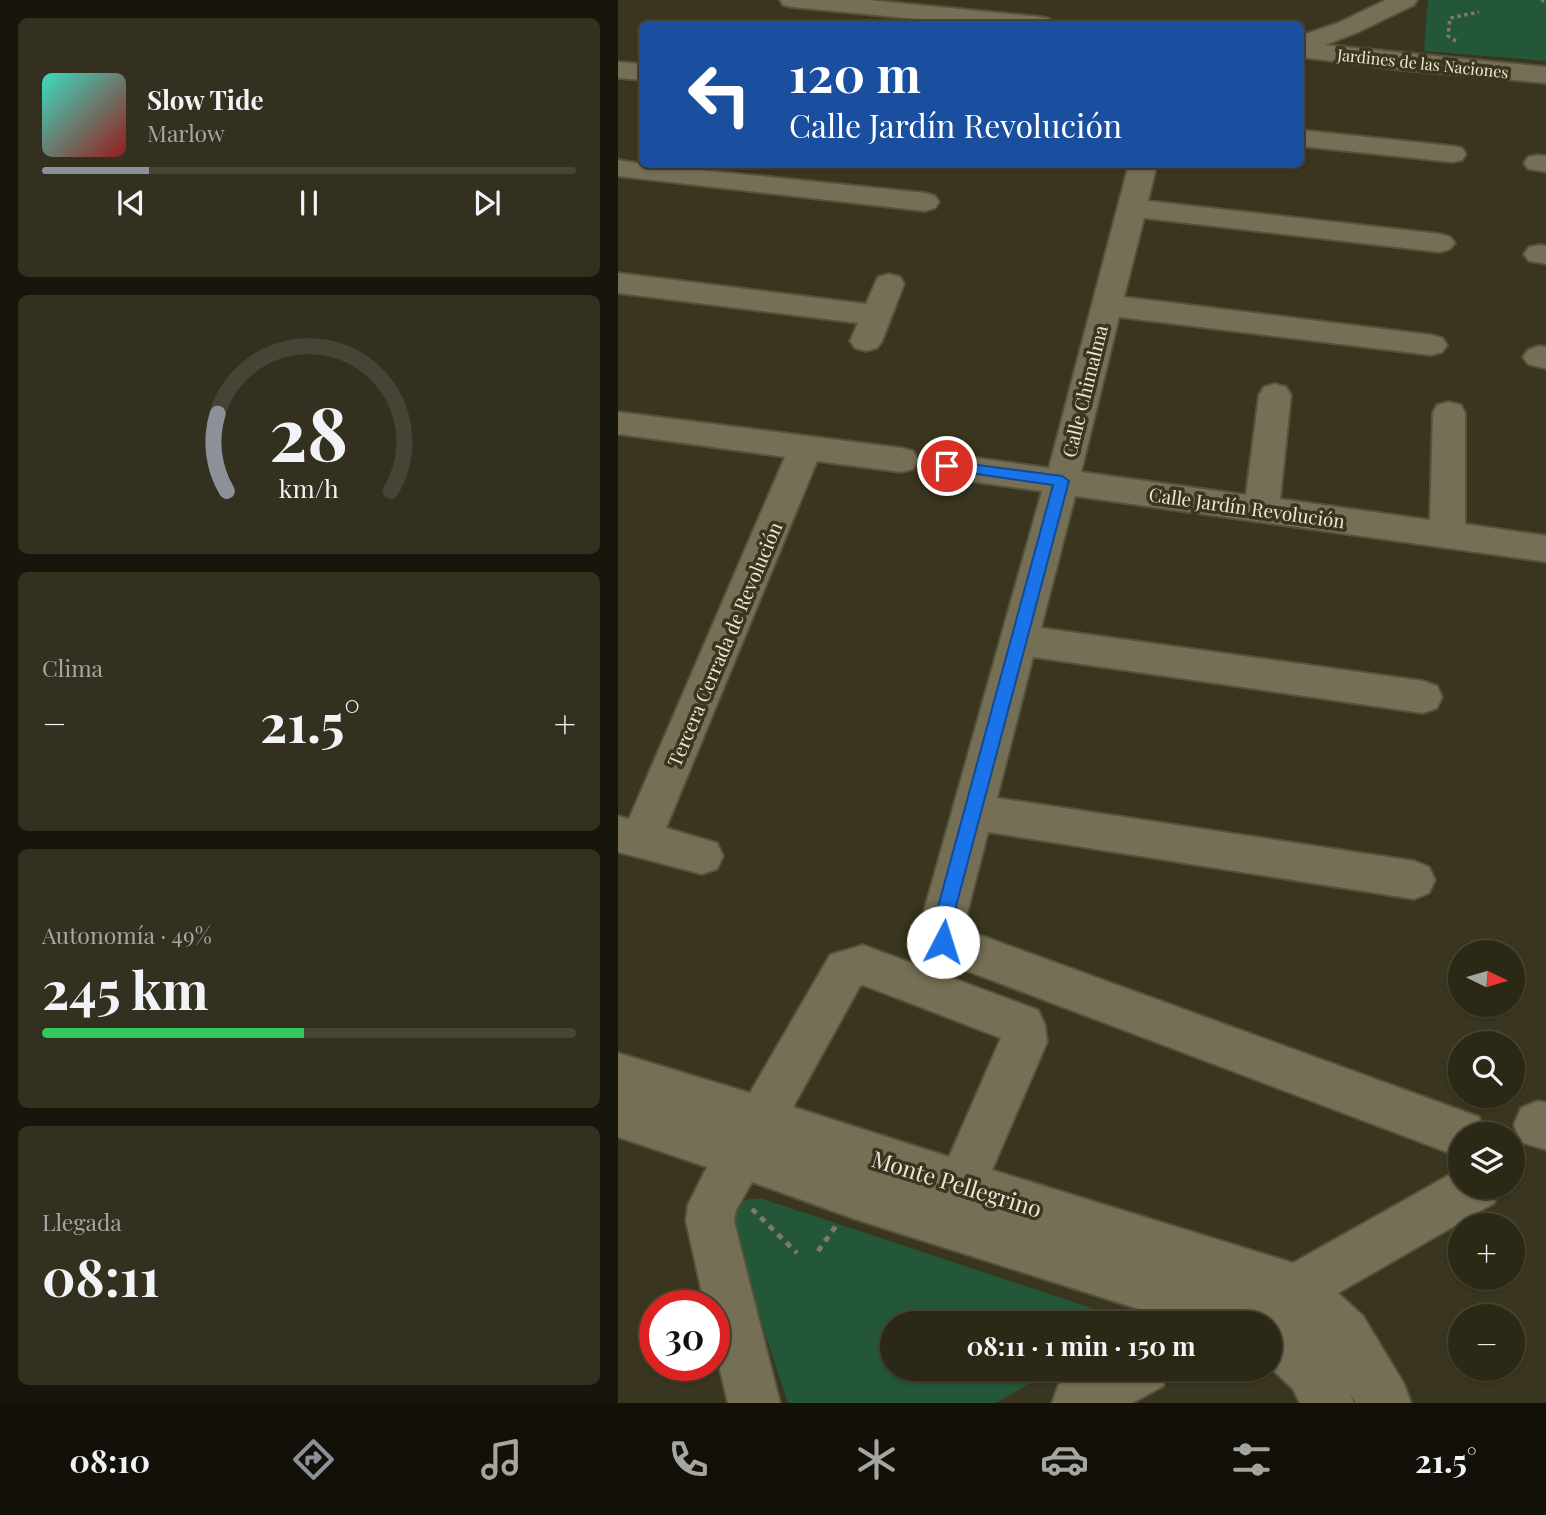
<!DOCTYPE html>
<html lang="es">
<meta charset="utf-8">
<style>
body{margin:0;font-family:"Playfair Display",serif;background:#34301f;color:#f1f3f6;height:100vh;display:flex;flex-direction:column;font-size:26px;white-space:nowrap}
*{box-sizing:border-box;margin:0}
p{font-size:23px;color:#a6a6a1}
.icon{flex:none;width:38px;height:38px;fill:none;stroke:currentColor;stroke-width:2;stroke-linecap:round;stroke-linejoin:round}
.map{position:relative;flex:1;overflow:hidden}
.drawer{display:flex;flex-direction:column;gap:18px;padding:18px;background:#18160c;width:618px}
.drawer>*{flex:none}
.top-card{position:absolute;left:21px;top:21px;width:665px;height:147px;border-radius:10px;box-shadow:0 2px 5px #0004,0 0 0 2px #484435;background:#1a4fa0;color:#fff;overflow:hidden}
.needle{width:46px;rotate:95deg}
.fabs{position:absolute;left:830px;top:940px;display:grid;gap:14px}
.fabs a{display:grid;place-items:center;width:77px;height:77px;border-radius:50%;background:#2c2816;box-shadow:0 2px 5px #0004,0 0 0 2px #484435;font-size:35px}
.speed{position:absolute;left:21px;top:1290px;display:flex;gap:14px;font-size:35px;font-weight:700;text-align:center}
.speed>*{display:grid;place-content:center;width:91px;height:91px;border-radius:50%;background:#2c2816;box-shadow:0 2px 5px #0004,0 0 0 2px #484435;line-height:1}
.speed .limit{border:10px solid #d22;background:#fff;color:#111}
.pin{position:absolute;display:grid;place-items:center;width:60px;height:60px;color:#fff;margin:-30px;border:4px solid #fff;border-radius:50%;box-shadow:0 2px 7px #0007}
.me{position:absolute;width:77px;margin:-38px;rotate:5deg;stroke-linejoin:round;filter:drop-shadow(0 0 5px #0008)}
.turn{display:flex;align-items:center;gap:24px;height:147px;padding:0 35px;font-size:32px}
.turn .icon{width:91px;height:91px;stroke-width:2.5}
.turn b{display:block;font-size:49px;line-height:60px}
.big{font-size:52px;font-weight:700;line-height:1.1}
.drawer .widget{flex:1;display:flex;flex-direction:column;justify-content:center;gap:10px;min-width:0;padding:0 24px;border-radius:10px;background:#34301f}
.drawer .dial{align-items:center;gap:0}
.dial svg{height:182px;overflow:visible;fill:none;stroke:#484435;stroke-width:7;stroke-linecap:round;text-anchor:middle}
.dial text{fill:#f1f3f6;stroke:none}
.song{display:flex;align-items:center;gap:21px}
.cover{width:84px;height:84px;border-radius:10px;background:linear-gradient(135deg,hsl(170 70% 55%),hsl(0 70% 35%))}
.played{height:7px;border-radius:4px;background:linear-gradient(90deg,#8c9099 20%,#484435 20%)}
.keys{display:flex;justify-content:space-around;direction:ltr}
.heat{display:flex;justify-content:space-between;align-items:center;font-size:38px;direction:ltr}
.charge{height:10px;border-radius:5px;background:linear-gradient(90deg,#34c759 49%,#484435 0)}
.trip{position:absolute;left:262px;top:1311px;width:402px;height:70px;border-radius:35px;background:#2c2816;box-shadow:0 2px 5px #0004,0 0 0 2px #484435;font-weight:700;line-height:70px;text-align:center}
.dock{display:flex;height:112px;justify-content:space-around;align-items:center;background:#121009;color:#a6a6a1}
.dock .icon{width:49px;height:49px}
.dock .selected{color:#8c9099}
.dock b{font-size:32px;color:#f1f3f6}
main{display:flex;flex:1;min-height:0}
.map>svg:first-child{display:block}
.green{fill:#235738}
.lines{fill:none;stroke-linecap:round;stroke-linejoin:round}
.minor-casing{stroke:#55523c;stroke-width:4}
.path-far1{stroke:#7e7a66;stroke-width:3.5;stroke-dasharray:3.5 3.5;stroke-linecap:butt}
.path{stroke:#7e7a66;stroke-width:5;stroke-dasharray:6 6;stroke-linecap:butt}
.minor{fill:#746f55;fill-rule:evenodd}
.route{fill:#1a73e8;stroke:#114b97;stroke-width:2}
.labels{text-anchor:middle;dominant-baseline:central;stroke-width:7;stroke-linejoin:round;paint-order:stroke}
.far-street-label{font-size:16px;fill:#eae7d9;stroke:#3a351e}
.street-label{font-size:19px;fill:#eae7d9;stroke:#3a351e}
.near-street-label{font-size:23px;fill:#eae7d9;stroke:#3a351e}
</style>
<main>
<section class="drawer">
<div class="widget">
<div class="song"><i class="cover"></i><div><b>Slow Tide</b><p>Marlow</p></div></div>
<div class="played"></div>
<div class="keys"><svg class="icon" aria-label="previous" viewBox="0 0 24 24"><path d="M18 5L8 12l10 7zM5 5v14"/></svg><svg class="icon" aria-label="pause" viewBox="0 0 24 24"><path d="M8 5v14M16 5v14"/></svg><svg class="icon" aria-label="next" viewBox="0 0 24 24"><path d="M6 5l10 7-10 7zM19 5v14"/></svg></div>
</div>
<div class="widget dial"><svg viewBox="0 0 100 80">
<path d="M14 69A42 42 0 1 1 86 69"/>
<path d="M14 69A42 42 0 0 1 10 35" stroke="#8c9099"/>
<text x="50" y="56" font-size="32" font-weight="700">28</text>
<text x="50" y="72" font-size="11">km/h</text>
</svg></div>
<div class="widget"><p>Clima</p>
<div class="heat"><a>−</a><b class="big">21.5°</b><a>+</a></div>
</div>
<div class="widget"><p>Autonomía · 49%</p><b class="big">245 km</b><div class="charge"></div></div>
<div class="widget"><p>Llegada</p><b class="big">08:11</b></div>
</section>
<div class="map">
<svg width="929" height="1403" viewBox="0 0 929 1403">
<rect width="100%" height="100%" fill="#3a351e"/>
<path class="green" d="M810,0H928V61L806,51Z
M130,1199H145L473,1308L481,1323H275V1368L437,1369L378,1403H170L109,1220L117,1207Z"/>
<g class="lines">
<g class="minor-casing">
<path id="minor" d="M162,0H250L423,17L432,19L435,24H351L174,7L165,5Z
M768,0H799L796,5L738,33L707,45L929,67V83L785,70L682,57V36L720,23Z
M0,62L24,64V80L0,78Z
M682,130L834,146L844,148L848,154L844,160L834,162L682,146Z
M920,155L929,156V172L910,169L906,163L910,157Z
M0,160L24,164L307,193L317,196L321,202L317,208L307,211L0,176Z
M511,164H539L530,201L822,234L832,237L837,243L832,249L822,252L526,218L506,297L813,335L824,338L829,345L824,352L813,355L501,317L463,472L628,495L641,395L646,387L657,384L668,387L673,395L662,499L812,520L815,413L819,405L831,402L843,405L847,413V524L929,536V562L457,496L423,628L805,681L819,686L824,697L819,708L805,713L415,657L379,798L796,861L811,867L817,880L811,893L796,899L370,832L345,929L861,1117L868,1134H842V1157L310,956L301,929L424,491L329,478L317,475L312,466L317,457L329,454L431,468Z
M921,245L929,246V264L911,261L906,254L911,247Z
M0,273L248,304L260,277L271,274L282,277L286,284L264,341L259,348L248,351L237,348L232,341L240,323L0,293Z
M921,346L929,347V369L910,364L905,357L910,350Z
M0,412L283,448L295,451L300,460L295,469L283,472L199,461L48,828L99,843L105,856L99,869L84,874L0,852V816L11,819L167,457L0,434Z
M245,945L420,1010L427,1025L429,1042L374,1170L675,1263L842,1169V1186H883L876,1203L720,1293L745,1316L786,1384L793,1403H738L732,1394L736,1403H682L675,1389L653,1368V1323H565L240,1220L134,1182L118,1210L116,1221L162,1403H110L96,1345V1306H87L68,1221L70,1205L89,1167L0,1137V1053L132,1093L212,955ZM245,985L383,1038L331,1157L175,1107L242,986Z
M920,1101L929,1103V1150L903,1142L896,1125L903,1108Z
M472,1368H553L545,1386L514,1403H434L441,1384Z"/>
</g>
<path class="path-far1" d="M923,0L929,2
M838,41L830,36L832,18L861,12"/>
<path class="path" d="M134,1209L179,1253
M200,1251L218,1226"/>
<use href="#minor" class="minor"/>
</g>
<path class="route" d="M329,461L444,476L451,481L332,929L334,942L332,948L325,950L319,948L314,929L435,485L324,469L322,466Z"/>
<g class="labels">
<g class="far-street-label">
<text transform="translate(805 63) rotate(6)">Jardines de las Naciones</text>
</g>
<g class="street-label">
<text transform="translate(466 391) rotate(-76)">Calle Chimalma</text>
<text transform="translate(629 507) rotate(8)">Calle Jardín Revolución</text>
<text transform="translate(106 644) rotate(-67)">Tercera Cerrada de Revolución</text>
</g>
<g class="near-street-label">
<text transform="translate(339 1183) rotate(17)">Monte Pellegrino</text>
</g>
</g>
</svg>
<div class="fabs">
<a><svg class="needle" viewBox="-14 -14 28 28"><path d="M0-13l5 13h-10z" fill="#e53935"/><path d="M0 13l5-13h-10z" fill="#a6a6a1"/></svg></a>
<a><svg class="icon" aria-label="search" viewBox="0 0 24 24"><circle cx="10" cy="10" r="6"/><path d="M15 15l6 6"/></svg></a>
<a><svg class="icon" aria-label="layers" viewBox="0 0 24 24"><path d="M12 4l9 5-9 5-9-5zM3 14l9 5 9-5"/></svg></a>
<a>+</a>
<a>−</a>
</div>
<div class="speed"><div class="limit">30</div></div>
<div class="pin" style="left:329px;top:466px;background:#d93025"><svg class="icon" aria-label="arrive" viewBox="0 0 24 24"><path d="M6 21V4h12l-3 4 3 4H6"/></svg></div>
<svg class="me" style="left:325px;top:942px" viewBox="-20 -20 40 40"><circle r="19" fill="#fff"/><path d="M0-13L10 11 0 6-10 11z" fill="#1a73e8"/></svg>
<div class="trip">08:11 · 1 min · 150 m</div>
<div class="top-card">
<div class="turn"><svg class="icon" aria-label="left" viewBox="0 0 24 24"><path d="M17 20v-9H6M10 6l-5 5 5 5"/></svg><div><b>120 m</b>Calle Jardín Revolución</div></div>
</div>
</div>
</main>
<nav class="dock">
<b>08:10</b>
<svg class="icon selected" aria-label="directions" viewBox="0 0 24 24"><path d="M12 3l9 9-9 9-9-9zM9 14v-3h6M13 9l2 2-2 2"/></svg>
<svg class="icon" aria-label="music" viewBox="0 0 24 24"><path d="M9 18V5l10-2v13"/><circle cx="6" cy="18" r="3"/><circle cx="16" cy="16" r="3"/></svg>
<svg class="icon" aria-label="phone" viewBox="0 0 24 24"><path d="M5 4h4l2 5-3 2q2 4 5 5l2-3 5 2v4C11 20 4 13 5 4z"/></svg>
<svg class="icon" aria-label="climate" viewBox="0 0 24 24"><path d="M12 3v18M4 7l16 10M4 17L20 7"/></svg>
<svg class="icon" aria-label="car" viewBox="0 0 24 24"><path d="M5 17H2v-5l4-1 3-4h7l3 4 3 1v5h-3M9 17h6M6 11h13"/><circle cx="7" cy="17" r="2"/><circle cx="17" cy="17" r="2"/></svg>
<svg class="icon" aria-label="filters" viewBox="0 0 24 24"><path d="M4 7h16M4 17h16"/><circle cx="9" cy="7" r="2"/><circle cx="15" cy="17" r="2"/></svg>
<b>21.5°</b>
</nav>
